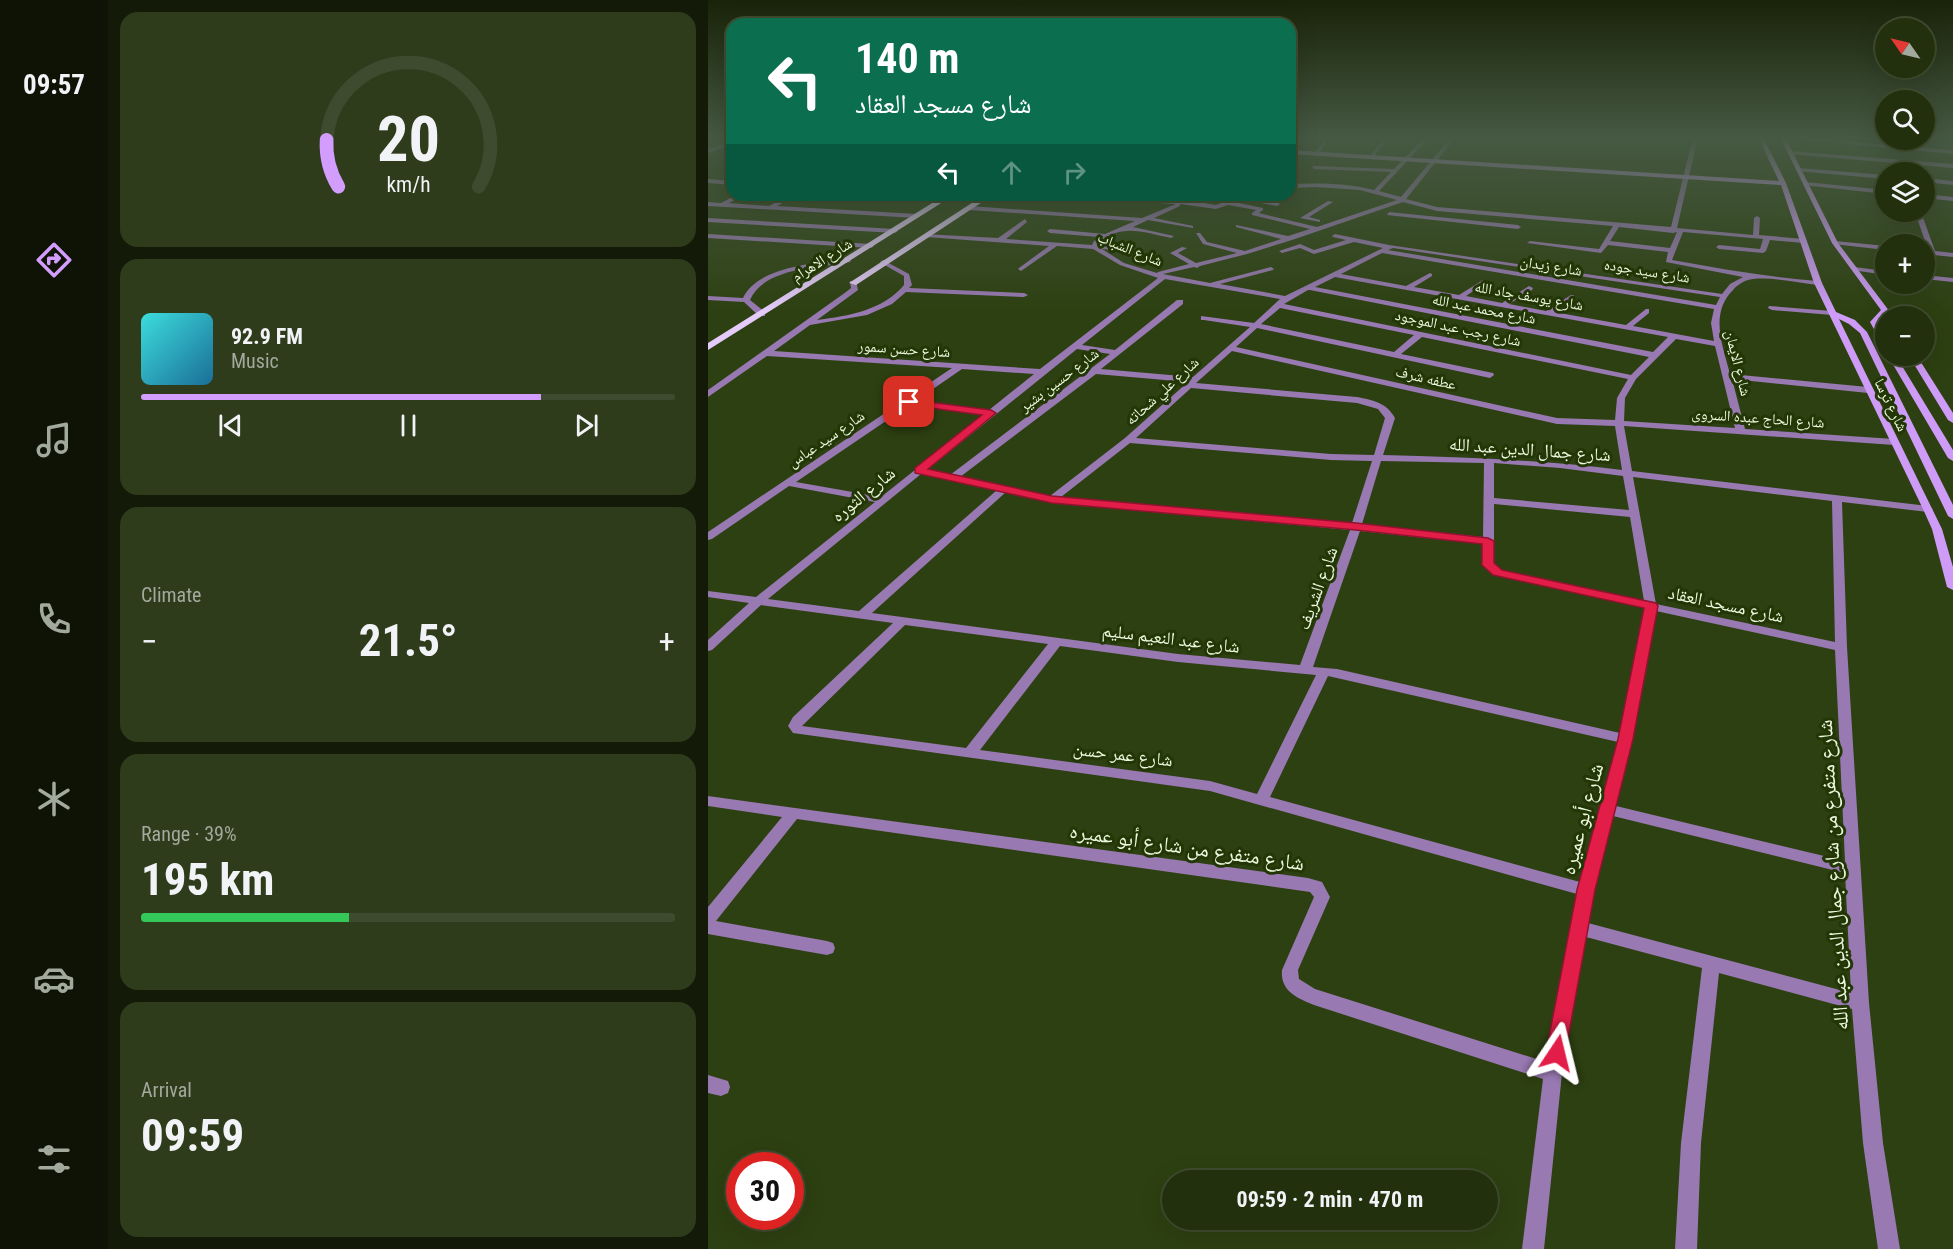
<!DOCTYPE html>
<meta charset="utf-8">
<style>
body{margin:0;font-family:"Roboto Condensed","Noto Naskh Arabic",sans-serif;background:#2e3c1b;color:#f1f3f6;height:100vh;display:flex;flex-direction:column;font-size:22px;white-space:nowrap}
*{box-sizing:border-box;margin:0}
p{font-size:20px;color:#a2a99d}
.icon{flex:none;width:33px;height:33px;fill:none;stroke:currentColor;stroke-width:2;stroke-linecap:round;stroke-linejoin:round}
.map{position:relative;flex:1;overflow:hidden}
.drawer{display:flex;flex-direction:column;gap:12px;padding:12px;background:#131a07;width:600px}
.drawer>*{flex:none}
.hud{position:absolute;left:18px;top:18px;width:570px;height:183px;border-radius:18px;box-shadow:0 6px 24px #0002,0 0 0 2px #3f4b2e;background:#0b6e4f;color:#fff;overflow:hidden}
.needle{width:39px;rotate:304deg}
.controls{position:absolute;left:1167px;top:18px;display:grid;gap:12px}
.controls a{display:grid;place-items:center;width:60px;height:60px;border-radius:50%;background:#22300d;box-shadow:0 6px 24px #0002,0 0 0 2px #3f4b2e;font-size:30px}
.speed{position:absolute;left:18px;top:1152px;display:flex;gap:12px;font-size:30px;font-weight:700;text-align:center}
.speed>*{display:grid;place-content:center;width:78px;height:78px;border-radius:50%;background:#22300d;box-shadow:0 6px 24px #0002,0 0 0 2px #3f4b2e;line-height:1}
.speed .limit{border:9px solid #d22;background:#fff;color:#111}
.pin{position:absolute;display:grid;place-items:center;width:51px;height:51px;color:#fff;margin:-26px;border-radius:12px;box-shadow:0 3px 9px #0006}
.me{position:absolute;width:66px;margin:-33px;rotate:10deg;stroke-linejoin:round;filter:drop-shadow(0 0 4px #0008)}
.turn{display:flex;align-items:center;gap:21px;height:126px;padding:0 30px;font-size:27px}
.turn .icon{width:78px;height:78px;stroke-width:2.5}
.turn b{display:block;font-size:42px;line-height:51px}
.lanes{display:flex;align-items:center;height:57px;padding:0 30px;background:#0003;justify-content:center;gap:30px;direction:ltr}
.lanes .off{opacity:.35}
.big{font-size:45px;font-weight:700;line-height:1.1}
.drawer .card{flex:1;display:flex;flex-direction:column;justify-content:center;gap:9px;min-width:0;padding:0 21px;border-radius:18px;background:#2e3c1b}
.drawer .dial{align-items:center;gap:0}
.dial svg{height:156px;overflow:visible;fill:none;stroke:#3f4b2e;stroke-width:7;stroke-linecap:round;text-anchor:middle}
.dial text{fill:#f1f3f6;stroke:none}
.song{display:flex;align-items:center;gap:18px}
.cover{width:72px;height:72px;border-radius:9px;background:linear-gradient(135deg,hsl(180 70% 55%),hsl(200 70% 35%))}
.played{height:6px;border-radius:3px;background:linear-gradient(90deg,#d29dfd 75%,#3f4b2e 75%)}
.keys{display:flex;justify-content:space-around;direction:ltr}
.heat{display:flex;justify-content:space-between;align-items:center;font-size:33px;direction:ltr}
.charge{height:9px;border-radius:4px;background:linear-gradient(90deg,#34c759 39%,#3f4b2e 0)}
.trip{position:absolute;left:454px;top:1170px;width:336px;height:60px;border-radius:30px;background:#22300d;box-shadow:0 6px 24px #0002,0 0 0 2px #3f4b2e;font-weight:700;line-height:60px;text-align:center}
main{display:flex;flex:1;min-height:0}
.dock{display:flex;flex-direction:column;width:108px;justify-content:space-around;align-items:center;background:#0e1305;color:#a2a99d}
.dock .icon{width:42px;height:42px}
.dock .selected{color:#d29dfd}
.dock b{font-size:27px;color:#f1f3f6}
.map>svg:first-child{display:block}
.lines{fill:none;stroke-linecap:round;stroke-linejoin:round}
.street{fill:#9879b2;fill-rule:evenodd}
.secondary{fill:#ce9bf7;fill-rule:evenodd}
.primary{fill:#e4cbfa;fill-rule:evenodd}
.route{fill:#e11d48;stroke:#92132f;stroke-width:1.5}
.labels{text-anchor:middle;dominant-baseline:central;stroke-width:6;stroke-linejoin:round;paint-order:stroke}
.far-street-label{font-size:15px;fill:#ebf8de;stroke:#233605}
.street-label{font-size:18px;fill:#ebf8de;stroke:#233605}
.near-street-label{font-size:21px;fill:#ebf8de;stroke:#233605}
</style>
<main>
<nav class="dock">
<b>09:57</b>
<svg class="icon selected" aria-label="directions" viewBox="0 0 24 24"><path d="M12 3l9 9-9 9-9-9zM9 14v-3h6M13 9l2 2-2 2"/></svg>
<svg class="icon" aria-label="music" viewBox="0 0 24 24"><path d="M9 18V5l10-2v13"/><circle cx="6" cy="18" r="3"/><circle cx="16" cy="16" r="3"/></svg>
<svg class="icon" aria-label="phone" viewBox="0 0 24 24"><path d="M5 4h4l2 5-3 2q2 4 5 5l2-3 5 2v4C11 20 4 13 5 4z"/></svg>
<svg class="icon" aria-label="climate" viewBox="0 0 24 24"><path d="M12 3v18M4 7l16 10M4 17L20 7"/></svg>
<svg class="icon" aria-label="car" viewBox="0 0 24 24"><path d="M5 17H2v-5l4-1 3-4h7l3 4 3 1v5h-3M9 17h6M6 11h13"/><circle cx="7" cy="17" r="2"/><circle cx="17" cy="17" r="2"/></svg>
<svg class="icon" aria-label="filters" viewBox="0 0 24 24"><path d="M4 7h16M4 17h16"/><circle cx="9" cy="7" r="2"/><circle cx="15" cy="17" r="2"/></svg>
</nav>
<section class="drawer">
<div class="card dial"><svg viewBox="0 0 100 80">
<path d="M14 69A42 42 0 1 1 86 69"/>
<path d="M14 69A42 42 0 0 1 8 45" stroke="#d29dfd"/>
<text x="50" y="56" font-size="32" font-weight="700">20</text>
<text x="50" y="72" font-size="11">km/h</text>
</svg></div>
<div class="card">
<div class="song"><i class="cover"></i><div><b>92.9 FM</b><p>Music</p></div></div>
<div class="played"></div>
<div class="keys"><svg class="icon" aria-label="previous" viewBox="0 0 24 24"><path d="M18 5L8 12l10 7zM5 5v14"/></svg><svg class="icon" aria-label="pause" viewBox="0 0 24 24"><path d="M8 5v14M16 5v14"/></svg><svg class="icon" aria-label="next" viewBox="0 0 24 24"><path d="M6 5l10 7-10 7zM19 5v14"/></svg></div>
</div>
<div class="card"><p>Climate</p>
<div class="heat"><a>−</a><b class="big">21.5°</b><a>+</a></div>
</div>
<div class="card"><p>Range · 39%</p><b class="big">195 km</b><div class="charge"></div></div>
<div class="card"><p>Arrival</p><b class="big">09:59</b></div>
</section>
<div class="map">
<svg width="1245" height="1249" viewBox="0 0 1245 1249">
<rect width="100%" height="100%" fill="#2d4011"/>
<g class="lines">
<path class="street" d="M0,137H9L0,140Z
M618,137H623L610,154H606Z
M676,137H681L665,158H661Z
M717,137H722L671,191L693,197L743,137H748L698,199L729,207L963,227L985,137H990L969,228L1045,235L1046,218L1049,216L1052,218L1051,235L1096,239L1099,241L1096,243L1062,240L1058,251L1055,253L1011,249L1008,247L1011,245L1052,249L1055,239L975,232L964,260C1013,269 1061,277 1110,281L1114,283L1110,285C1089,283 1066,277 1045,279C1037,280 1030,284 1025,290C1001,314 1015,346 1022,374L1160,387L1164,390L1160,393L1024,379L1037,429L1186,439L1191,442L1186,445L916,426L924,471L1220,506L1225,509L1220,512L1134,502L1139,647L1161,1003L1175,1143L1192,1249H1170L1155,1143L1144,1009L1011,973L993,1143L989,1249H967L973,1143L994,968L878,937L854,1073L836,1249H814L835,1079L606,1005C589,998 572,991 574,970L606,897L602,892L89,819L8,921L119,941L125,943L127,948L125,953L119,955L0,934V907L74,817L0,806V796L600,878L614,882L622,897L590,970L591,979L607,989L838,1062L869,894L502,791L85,733L80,726L85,717L185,623L53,605L4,650L0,651V640L41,603L0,597V591L48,597L167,502L81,486L4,539L0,540V532L244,368L59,356L0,397V390L138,292L143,288L142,281H148L150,290L109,320C141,316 175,310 196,285V276L173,263L172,262L175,260L201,274L204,285L201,288L316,293L320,295L316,297L198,292L184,304L159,315L102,325L66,351L332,369L450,278L412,265L385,249L349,246L313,271L310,269L311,268L341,246L218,237L216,236V234L290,238L317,219L319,222L298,239L384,245L386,241L391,237L342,233L339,231L342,229L397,234L427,221L261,210L258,208L261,206L434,218L468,204L354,197L351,195L483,201L508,205L535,195H543L526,202L555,208V210L551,213L609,227L689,200L652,190L608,187L582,188V184C610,183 639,183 666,190L683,172L606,169L604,166L686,169ZM695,202L729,211L905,226L891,249L822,241L819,243L893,253L900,245L960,252L958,262L1035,277L1022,284L1014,294L681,245L627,234L624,236L625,237L638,240L606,250L592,244L571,251L574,253L592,248L606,254L646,242L675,248L577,296L512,284L565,270L566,269L563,267L502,283L455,274L486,267L489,268L492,266L539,254L584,240ZM472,204L508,209L520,205L548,210L544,213V215L602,229L580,236L528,225V227L573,239L537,251L499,242L492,233H488L495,244L529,253L488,263L470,253L479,248L474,247L462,253L481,264L450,272L449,273L416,263L394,249L419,251L416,253L419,255L433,251V249L391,244C412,222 437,233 463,238L466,236L425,227L440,220L485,228V226L446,218L472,206ZM911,227L965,233L969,232L962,248L902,241ZM685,248L1012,297L1008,305L680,250ZM674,253L1006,309L1003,323L1006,341L925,326L941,313V309H938L918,325L846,312L866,299V295H863L838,311L801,304L824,290L825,288L821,286L794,303L758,296L777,283V281L775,280L751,295L706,287L724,276V274L722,273L698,286L633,274ZM627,277L960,337L945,352L607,287ZM457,279L572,299L546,323L493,316V320H496L542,327L485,377L393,369L475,304V300H469L407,350L374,345ZM600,290H602L941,357L923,375L576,304ZM572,308L706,335L686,352L553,324ZM549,328L782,378L786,375L785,373L693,354L714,337L920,379L909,398L907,420L849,418L528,347ZM968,339L1007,346L1027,428L916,421L917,398L928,379ZM369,349L402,354L242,475L219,470ZM524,351L849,424L907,426L914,470C834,460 755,457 675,455L687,418C679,403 665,400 649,397L488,383ZM254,369L326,374L281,410L209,400ZM388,374L480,382L417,438L342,496L252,477ZM483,388L649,403L670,409L677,418L666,455L623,454L428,438ZM203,404L276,415L173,497L88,482ZM422,443L623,460L664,461L644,523L353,497ZM673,461L776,463L775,537L654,524ZM786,463L852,468L915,476L921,510L786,498ZM213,474L289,490L151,611L60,599ZM925,477L1124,501L1127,642L948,604ZM298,492L344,502L642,530L592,665L470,654L164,613ZM786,504L922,517L936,601L794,570L786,564ZM652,531L775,544L774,565L786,575L937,608L912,733L629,669L605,667ZM948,611L1127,650L1137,861L908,806L925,739ZM197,625L340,644L258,748L94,726ZM352,646L470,662L608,675L549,794L502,781L272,750ZM620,676L910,742L872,882L562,797ZM905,816L1137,873L1143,993L880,923L886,890Z
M1086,137L1245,150V154L1073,138Z
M24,141V145L0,153V149Z
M1082,151L1245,164V168L1080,154Z
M1090,168L1178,175V179L1088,171Z
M1216,178L1245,181V185L1216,182Z
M0,179L24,181V185L0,183Z
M1097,182L1178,190V194L1095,185Z
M1216,194L1245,197V201L1216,198Z
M28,195H36L21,203L61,206L82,195H90L69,206L209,214L212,216L209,218L0,206V202L13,203Z
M544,198L569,202L572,204L569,206L542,201Z
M620,201L625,202L601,217L612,220V222L592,218Z
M681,212L810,225L813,227L810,229L679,215Z
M1207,212H1213L1227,251L1245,253V257L1216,254V250H1220Z
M0,218L187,229L190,231L187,233L0,222Z
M0,234L163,244L166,246L163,248L0,238Z
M1127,241L1178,246V250L1125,244L1124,243Z
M140,259L143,261L142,262C112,268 56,267 42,300L57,312V316H51L36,302L0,300V296L35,298C50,266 109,263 140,259Z
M1146,267L1178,271V275L1144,270V268Z
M1216,275L1245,278V282L1216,279Z
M1061,306L1124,311L1128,313L1124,315L1064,310L1060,308Z
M0,1075L20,1081L22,1087L20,1093L13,1096L0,1093Z"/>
<path class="secondary" d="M1050,137H1055L1078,183L1114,283L1128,312L1147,320L1159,332L1245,505V519L1240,516L1152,333L1141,324L1131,319L1234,529L1245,567V590L1239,587L1224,529L1215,509L1106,283L1073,185L582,154V150L1071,181Z
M1072,137H1077L1130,243L1185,316H1178L1176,314L1170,322L1178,336V346L1174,344L1162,322L1173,310L1124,243Z
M1180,356H1188L1245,450V461L1240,458Z
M1201,356H1209L1245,413V423L1240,420Z"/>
<path class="primary" d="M237,195H246L0,350V343Z
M276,195H285L148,285L141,283Z"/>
</g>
<linearGradient id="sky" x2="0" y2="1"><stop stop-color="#192309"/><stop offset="0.44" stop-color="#465943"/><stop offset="1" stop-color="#465943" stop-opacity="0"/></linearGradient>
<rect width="1245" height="312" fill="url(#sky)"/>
<path class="route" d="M197,399L283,410L288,413L220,469L344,496L648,523L780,538L786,541V563L794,570L948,603L950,606L925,739L887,890L856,1060L849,1062L841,1060L838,1053L869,890L910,739L936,608L785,575L774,565V544L648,530L344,503L207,473V468L274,415L201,405L197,404Z"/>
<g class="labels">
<g class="far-street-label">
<text transform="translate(422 249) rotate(22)">شارع الشباب</text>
<text transform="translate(114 260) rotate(-32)">شارع الاهرام</text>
<text transform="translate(843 266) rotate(9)">شارع زيدان</text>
<text transform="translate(939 271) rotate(9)">شارع سيد جوده</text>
<text transform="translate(821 296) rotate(10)">شارع يوسف جاد الله</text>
<text transform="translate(776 309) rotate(11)">شارع محمد عبد الله</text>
<text transform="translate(750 328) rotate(12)">شارع رجب عبد الموجود</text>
<text transform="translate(196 349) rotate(4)">شارع حسن سمور</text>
<text transform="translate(1030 363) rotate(76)">شارع الايمان</text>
<text transform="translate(718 378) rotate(13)">عطفه شرف</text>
<text transform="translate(351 380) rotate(-37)">شارع حسين بشير</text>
<text transform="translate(454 391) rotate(-42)">شارع علي شحاته</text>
<text transform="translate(1183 405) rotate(64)">شارع ترسا</text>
<text transform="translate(1050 418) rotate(4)">شارع الحاج عبده السروى</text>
<text transform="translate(118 439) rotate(-34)">شارع سيد عباس</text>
</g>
<g class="street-label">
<text transform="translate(822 449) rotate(4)">شارع جمال الدين عبد الله</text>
<text transform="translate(155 494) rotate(-39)">شارع الثوره</text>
<text transform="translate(609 588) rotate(-70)">شارع الشريف</text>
<text transform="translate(1018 604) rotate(12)">شارع مسجد العقاد</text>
<text transform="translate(463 638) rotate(7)">شارع عبد النعيم سليم</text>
<text transform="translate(415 754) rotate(7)">شارع عمر حسن</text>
</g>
<g class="near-street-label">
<text transform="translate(874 819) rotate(-75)">شارع أبو عميره</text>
<text transform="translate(479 847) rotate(8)">شارع متفرع من شارع أبو عميره</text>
<text transform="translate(1125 875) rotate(-93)">شارع متفرع من شارع جمال الدين عبد الله</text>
</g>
</g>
</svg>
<div class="controls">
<a><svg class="needle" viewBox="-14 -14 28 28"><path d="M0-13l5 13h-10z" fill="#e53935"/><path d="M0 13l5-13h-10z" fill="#a2a99d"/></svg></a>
<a><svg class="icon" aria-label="search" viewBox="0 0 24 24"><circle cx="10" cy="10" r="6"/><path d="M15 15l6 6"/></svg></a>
<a><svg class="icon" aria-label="layers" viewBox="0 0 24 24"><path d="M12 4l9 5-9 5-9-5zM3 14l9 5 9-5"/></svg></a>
<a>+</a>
<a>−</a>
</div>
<div class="speed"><div class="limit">30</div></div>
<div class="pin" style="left:201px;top:402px;background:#d93025"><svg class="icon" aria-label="arrive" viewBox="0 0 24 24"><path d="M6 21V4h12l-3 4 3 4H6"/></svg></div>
<svg class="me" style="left:849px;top:1053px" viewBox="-20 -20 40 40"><path d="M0-17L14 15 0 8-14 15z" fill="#e11d48" stroke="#fff" stroke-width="4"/></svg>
<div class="trip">09:59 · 2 min · 470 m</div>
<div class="hud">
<div class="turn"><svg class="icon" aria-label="left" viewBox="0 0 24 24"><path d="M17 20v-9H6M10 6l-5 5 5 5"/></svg><div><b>140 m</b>شارع مسجد العقاد</div></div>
<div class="lanes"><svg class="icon" aria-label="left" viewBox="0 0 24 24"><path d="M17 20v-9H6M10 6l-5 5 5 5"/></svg><svg class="icon off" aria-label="ahead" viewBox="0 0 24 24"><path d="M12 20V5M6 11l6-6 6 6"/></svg><svg class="icon off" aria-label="right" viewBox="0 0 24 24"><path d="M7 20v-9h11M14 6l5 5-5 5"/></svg></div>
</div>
</div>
</main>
